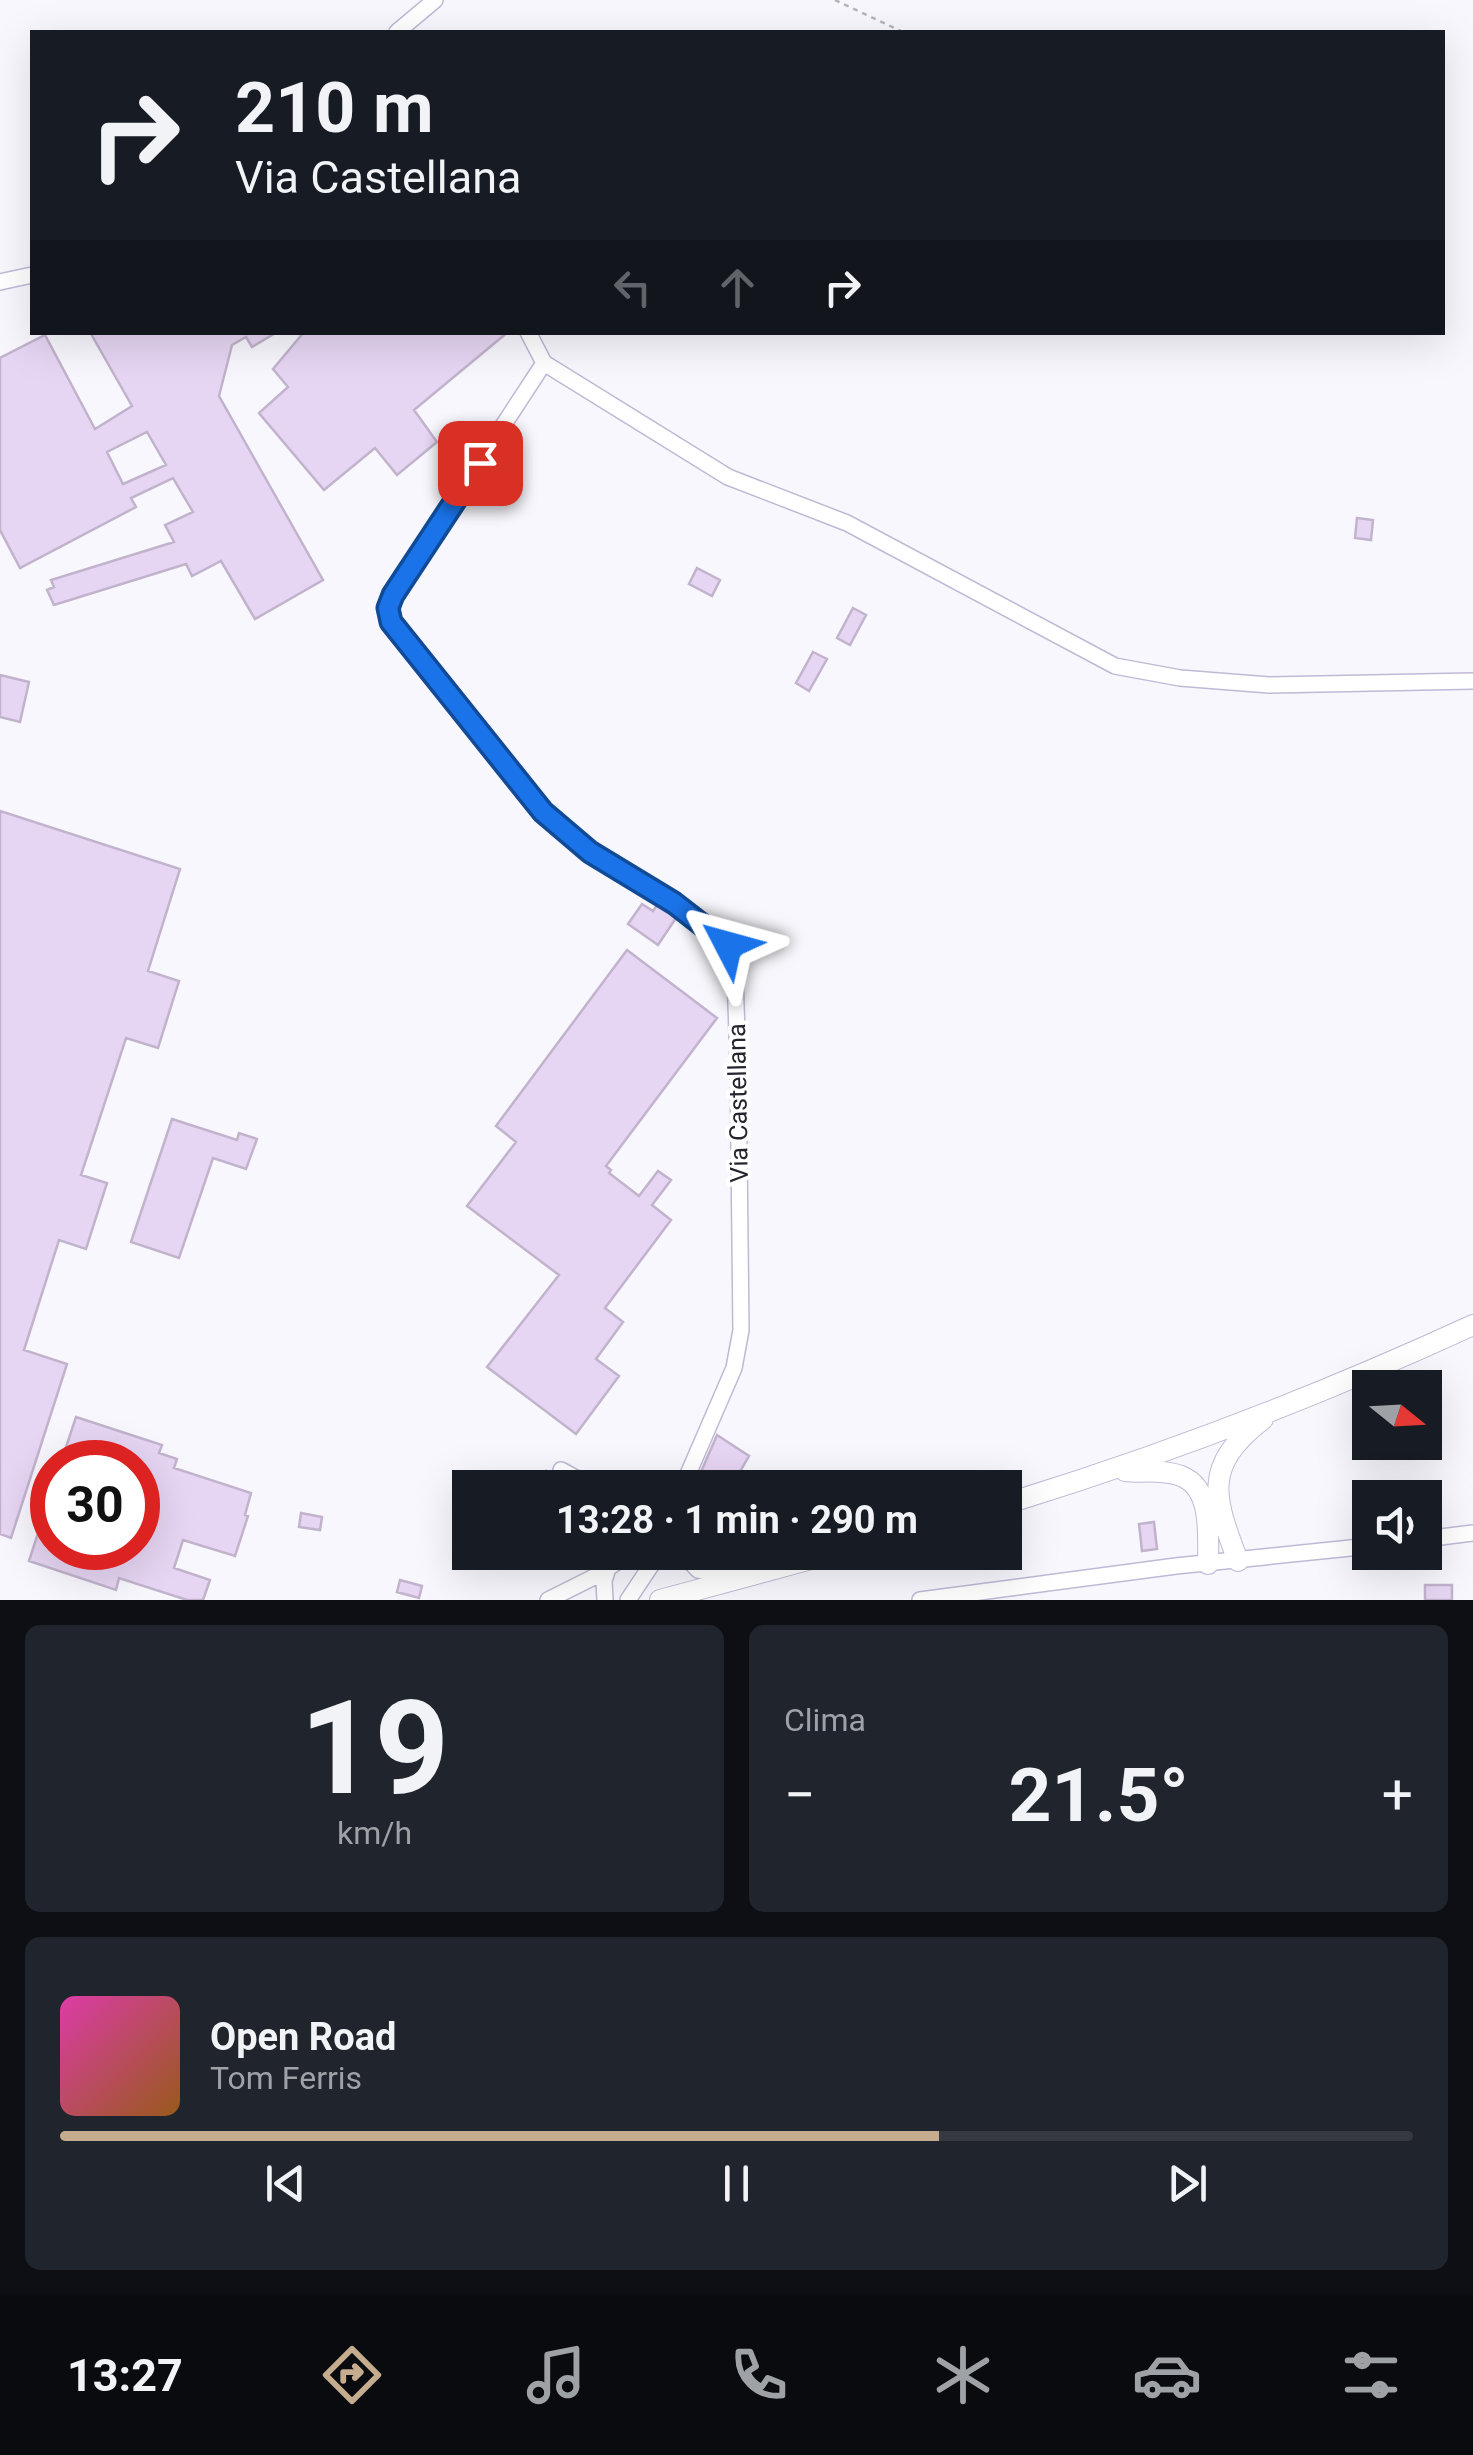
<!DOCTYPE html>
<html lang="it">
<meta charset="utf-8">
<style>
body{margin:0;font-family:Roboto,sans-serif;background:#20242c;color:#f1f3f6;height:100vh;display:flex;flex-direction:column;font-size:38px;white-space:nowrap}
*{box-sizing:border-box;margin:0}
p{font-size:32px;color:#9ea1a6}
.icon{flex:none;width:55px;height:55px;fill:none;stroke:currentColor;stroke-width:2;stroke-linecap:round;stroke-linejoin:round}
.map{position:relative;height:1600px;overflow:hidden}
.sheet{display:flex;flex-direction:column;gap:25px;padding:25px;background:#0d0f14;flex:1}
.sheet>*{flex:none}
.hud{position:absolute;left:30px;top:30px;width:1415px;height:305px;border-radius:0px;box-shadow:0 10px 40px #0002;background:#171b24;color:#f1f3f6;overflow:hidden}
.needle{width:65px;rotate:108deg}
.controls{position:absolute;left:1352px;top:1370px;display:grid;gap:20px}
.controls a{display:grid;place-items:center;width:90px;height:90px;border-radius:0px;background:#171b24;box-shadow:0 10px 40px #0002;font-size:50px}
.speed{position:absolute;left:30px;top:1440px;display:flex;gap:20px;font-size:50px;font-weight:700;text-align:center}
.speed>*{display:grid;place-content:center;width:130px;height:130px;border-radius:50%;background:#171b24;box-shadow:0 10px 40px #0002;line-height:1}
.speed .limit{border:15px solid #d22;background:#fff;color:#111}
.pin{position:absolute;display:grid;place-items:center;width:85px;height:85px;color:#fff;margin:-42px;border-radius:20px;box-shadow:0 5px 15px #0006}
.me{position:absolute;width:110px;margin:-55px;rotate:309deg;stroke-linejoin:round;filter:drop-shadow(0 0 8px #0008)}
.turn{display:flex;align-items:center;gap:35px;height:210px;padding:0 40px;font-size:45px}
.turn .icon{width:130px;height:130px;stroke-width:2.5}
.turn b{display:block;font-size:70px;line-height:85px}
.lanes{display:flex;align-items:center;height:95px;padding:0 40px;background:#0003;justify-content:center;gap:50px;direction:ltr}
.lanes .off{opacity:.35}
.big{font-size:75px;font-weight:700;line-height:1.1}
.sheet .card{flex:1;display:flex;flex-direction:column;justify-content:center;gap:15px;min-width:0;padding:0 35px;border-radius:15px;background:#20242c}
.sheet .dial{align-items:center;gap:0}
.dial b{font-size:130px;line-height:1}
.song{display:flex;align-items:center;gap:30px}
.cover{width:120px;height:120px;border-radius:15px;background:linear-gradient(135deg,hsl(320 70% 55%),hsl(30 70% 35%))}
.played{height:10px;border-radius:5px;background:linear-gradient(90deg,#c5ac8e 65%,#363941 65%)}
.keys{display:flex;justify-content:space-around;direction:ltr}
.heat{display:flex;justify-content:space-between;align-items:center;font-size:55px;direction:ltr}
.sheet .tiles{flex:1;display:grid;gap:25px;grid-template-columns:1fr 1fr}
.card:last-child{grid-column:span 2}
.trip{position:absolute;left:452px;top:1470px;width:570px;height:100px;border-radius:0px;background:#171b24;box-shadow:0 10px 40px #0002;font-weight:700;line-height:100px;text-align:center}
.dock{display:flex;height:160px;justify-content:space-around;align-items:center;background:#090b0e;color:#9ea1a6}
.dock .icon{width:70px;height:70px}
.dock .active{color:#c5ac8e}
.dock b{font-size:45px;color:#f1f3f6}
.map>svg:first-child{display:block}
.building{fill:#e6d5f3;stroke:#c2b3cd;stroke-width:2.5;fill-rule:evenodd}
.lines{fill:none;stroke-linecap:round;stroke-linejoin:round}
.minor-casing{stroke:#c0b9d6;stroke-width:18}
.major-casing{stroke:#c0b9d6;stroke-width:22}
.path{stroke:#b6b5bc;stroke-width:2.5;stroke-dasharray:5 5;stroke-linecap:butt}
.minor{stroke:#fff;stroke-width:15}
.major{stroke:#fff;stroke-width:20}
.route-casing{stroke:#114b97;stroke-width:25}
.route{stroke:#1a73e8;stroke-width:18}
.labels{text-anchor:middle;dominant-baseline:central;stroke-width:8;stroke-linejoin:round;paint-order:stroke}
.street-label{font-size:25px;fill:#26242f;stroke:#fff}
</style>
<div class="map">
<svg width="1473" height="1600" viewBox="0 0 1473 1600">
<rect width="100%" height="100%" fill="#f8f7fd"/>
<path class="building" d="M90,332H277L252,347L246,337L232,345L219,396L323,580L255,619L221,561L192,576L186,564L54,605L47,590L54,587L51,580L174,542L165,525L193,512L173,478L131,498L136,507L20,568L0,530V358L45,335L95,429L132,406ZM147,432L166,465L123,484L107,452Z
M304,332H508L414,410L437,442L397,475L375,448L324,490L259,413L288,387L273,369Z
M1357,518L1373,520L1371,540L1355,538Z
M697,568L720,580L712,596L689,584Z
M853,608L866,615L850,645L837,638Z
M813,652L827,659L809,691L796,683Z
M0,675L29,682L20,722L0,717Z
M0,811L180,869L148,971L179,981L158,1048L126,1038L81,1175L107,1183L86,1249L59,1240L24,1350L67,1364L11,1538L0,1534Z
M642,904L653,911L657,905L676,918L658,945L628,924Z
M627,950L717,1018L606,1166L611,1170L609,1173L639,1196L658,1171L671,1180L652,1205L671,1220L605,1308L623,1322L596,1359L619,1376L576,1434L487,1367L559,1275L467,1206L516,1142L496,1126Z
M172,1119L237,1140L239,1133L257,1139L246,1169L213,1158L179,1258L131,1242Z
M76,1417L162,1445L159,1453L177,1459L174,1468L251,1493L245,1515L248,1516L235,1556L183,1540L174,1568L210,1580L203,1600H187L119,1578L116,1590L29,1561L50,1496L52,1548H138V1462H61Z
M717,1435L749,1456L733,1484L724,1480L720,1488H694Z
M546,1471L556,1480L570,1488H537Z
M301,1513L322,1517L320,1530L299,1527Z
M1154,1522L1157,1549L1142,1551L1139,1524Z
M400,1580L422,1586L419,1598L397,1592Z
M1425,1585H1452V1600H1425Z"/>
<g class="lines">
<g class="minor-casing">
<path id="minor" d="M397,32L435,0
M0,282L32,275
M528,332L544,363
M544,363L402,580L388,608L391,622L543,812L590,852L675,903L728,945L735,975L738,1064L741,1330L734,1368L682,1488
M544,363L728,477L847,523L1115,666L1180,678L1269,685L1473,681
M561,1470L594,1488
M1425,1539L1473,1533
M681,1552L698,1570L735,1576
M548,1600L596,1576L632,1552
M605,1600L604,1581L608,1568
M628,1600L660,1552
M920,1600L1176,1566L1370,1546"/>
</g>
<g class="major-casing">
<path id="major" d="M1125,1471C1143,1473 1163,1469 1181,1476C1213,1488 1208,1536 1208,1564
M1005,1504C1165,1455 1321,1395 1473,1325
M1238,1561C1214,1497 1202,1466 1263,1419
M660,1600L837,1552"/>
</g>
<path class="path" d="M835,0L903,32"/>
<use href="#minor" class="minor"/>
<use href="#major" class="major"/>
</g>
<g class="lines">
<g class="route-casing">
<path id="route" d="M480,463L393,595L388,608L391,622L543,812L590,852L674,903L728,945"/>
</g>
<use href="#route" class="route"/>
</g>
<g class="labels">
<g class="street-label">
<text transform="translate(738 1103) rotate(-91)">Via Castellana</text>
</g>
</g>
</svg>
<div class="controls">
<a><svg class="needle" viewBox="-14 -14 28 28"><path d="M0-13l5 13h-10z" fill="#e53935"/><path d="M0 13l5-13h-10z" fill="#9ea1a6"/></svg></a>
<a><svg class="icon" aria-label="sound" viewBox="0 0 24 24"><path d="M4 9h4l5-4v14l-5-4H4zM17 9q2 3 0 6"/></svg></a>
</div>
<div class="speed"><div class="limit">30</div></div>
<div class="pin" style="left:480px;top:463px;background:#d93025"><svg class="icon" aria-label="arrive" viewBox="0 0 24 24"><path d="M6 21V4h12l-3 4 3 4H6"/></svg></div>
<svg class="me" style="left:728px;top:945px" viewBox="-20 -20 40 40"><path d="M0-17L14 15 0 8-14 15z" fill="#1a73e8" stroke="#fff" stroke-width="4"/></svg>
<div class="trip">13:28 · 1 min · 290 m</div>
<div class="hud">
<div class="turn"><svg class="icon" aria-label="right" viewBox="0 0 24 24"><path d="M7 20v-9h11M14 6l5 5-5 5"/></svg><div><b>210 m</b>Via Castellana</div></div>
<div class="lanes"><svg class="icon off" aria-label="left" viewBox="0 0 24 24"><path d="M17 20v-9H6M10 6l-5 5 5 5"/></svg><svg class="icon off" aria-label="ahead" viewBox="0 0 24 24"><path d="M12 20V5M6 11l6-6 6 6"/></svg><svg class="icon" aria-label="right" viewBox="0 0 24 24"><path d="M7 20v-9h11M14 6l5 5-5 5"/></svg></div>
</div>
</div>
<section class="sheet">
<div class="tiles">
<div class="card dial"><b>19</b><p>km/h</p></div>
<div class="card"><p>Clima</p>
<div class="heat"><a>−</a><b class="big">21.5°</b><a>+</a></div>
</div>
<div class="card">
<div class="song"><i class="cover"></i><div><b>Open Road</b><p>Tom Ferris</p></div></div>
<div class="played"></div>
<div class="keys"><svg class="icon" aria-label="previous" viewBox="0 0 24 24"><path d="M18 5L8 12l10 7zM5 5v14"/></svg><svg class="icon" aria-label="pause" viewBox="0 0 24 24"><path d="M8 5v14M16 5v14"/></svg><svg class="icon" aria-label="next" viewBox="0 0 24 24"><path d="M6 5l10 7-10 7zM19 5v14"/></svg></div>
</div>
</div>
</section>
<nav class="dock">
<b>13:27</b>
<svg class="icon active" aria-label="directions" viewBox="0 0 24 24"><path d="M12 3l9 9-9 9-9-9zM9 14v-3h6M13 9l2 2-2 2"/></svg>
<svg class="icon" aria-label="music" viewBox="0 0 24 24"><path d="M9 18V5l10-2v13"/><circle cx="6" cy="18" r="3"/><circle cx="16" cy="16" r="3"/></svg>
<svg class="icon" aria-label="phone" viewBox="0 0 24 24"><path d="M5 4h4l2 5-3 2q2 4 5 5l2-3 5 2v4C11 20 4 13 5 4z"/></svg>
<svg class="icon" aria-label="climate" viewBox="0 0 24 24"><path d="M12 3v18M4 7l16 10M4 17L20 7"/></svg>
<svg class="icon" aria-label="car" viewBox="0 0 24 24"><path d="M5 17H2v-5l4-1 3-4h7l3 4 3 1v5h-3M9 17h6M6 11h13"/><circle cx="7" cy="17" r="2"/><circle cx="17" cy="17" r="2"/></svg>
<svg class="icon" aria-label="filters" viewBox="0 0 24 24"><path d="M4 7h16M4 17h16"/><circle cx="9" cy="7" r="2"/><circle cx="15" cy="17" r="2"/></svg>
</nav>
